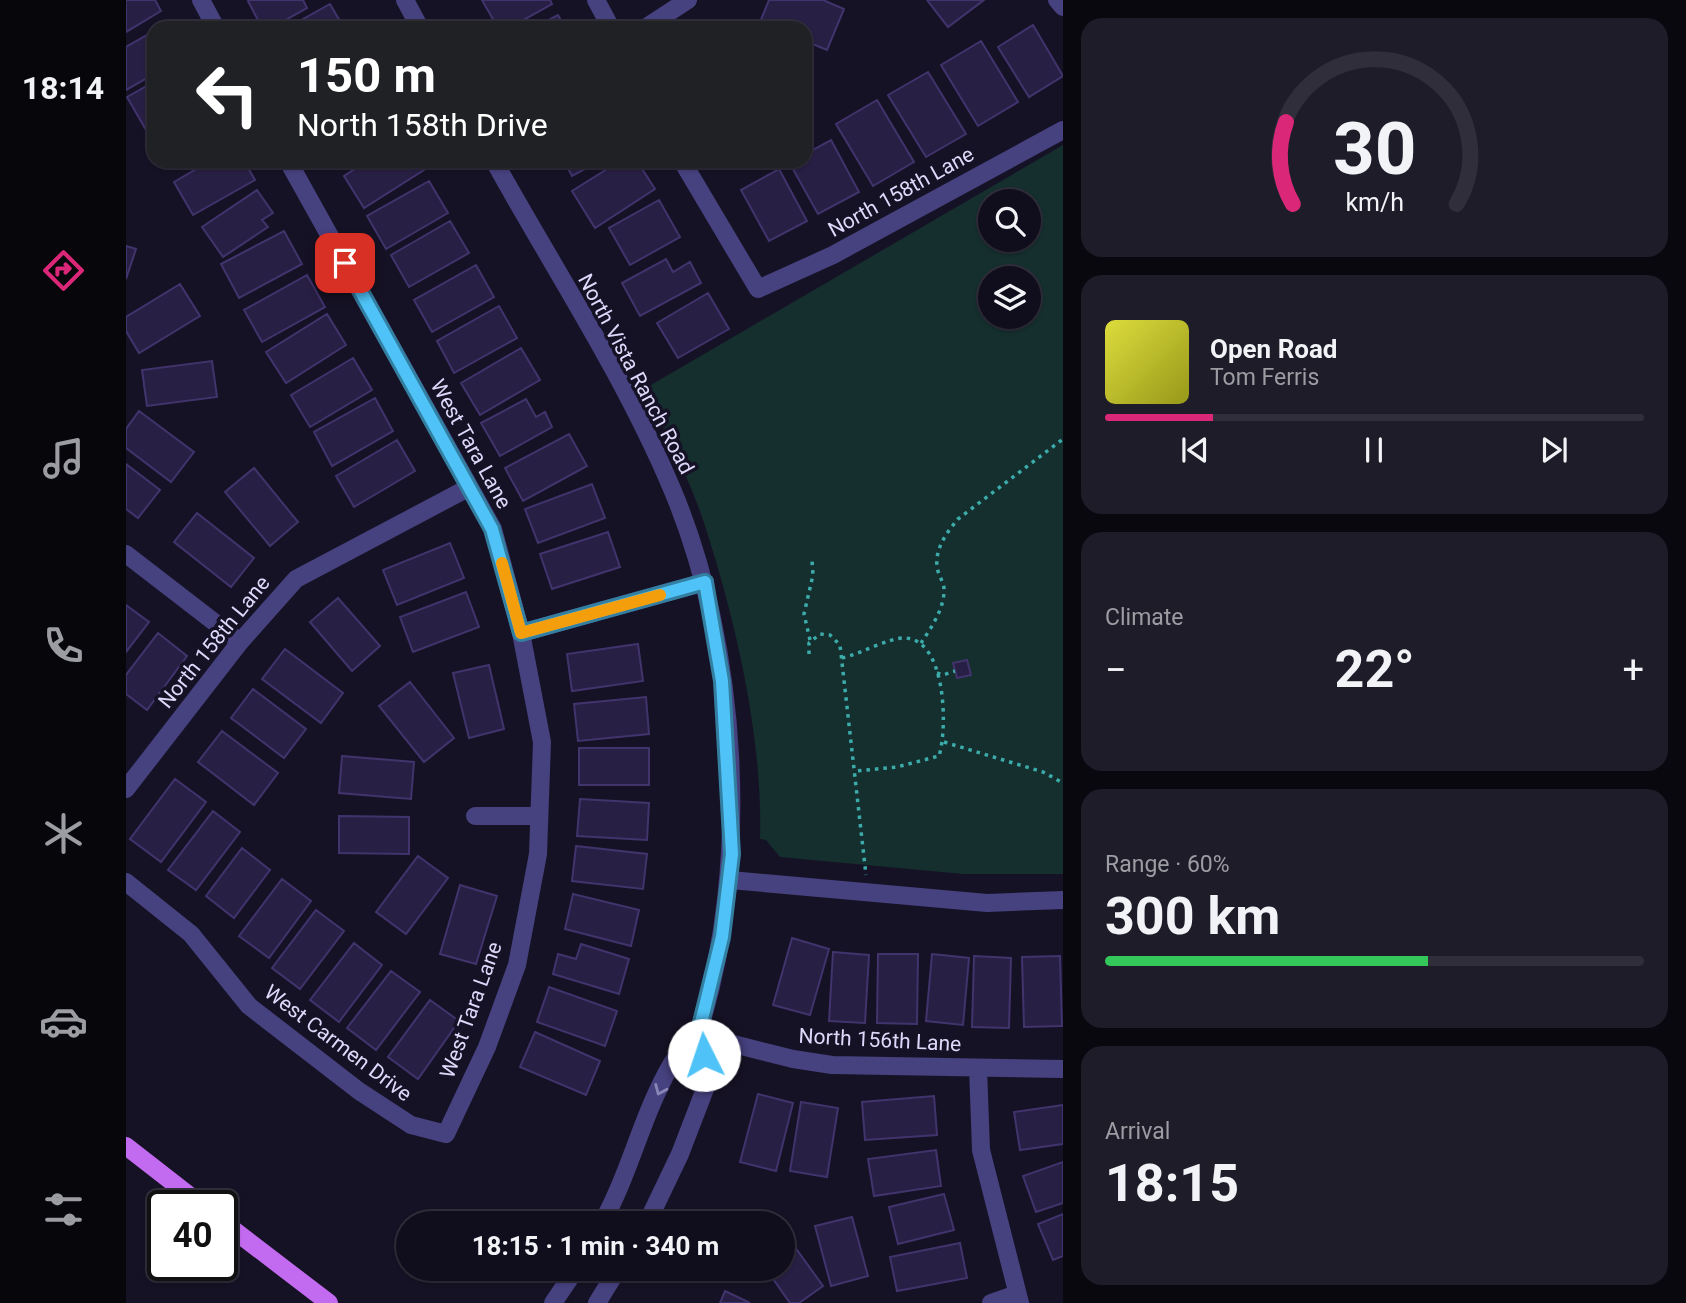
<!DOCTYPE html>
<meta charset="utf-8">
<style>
body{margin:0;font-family:Roboto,sans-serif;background:#1e1c29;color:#f1f3f6;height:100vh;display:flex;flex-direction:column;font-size:26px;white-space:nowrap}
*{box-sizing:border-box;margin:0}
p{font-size:23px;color:#9c9ca3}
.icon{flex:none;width:38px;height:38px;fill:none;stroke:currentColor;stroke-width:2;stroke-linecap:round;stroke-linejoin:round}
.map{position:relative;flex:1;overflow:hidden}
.sheet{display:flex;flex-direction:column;gap:18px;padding:18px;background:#09080f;width:623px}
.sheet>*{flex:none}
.top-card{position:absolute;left:21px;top:21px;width:665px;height:147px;border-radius:21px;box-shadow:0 2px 5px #0004,0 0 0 2px #302e3b;background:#202124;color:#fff;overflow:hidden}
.fabs{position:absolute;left:852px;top:189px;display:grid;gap:14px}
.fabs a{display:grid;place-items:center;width:63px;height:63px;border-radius:50%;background:#100e1c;box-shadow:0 2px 5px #0004,0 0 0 2px #302e3b;font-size:35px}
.speed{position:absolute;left:21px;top:1190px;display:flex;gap:14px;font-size:35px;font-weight:700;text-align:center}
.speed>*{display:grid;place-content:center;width:91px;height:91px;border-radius:50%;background:#100e1c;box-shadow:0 2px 5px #0004,0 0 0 2px #302e3b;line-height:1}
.speed .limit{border:4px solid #111;border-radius:10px;background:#fff;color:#111}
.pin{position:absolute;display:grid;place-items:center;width:60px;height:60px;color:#fff;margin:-30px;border-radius:14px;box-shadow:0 4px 10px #0006}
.me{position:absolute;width:77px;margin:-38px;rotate:356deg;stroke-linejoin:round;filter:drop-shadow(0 0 5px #0008)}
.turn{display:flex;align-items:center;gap:24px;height:147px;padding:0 35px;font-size:32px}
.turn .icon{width:91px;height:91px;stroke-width:2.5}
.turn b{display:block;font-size:49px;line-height:60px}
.big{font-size:52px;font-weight:700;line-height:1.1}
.sheet .widget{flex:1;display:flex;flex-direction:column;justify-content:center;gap:10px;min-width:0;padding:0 24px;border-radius:21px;background:#1e1c29}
.sheet .dial{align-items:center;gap:0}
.dial svg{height:182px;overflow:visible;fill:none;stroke:#302e3b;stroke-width:7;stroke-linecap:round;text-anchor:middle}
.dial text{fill:#f1f3f6;stroke:none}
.song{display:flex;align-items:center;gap:21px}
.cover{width:84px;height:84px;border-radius:10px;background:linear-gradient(135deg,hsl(60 70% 55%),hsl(60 70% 35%))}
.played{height:7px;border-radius:4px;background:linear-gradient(90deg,#db2777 20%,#302e3b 20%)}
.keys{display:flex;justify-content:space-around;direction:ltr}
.heat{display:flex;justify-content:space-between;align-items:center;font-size:38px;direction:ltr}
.charge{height:10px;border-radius:5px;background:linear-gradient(90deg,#34c759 60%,#302e3b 0)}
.trip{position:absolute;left:270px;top:1211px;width:399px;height:70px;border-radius:35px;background:#100e1c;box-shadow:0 2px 5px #0004,0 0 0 2px #302e3b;font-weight:700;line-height:70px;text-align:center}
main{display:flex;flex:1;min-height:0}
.dock{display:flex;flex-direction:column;width:126px;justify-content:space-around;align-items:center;background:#06060b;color:#9c9ca3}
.dock .icon{width:49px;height:49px}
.dock .active{color:#db2777}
.dock b{font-size:32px;color:#f1f3f6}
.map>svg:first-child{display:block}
.green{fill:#152e2e;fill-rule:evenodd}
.building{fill:#281f44;stroke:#41346d;stroke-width:2}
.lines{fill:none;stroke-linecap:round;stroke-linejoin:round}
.path{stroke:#3cacaa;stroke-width:3.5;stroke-dasharray:3.5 5;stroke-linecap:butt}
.minor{stroke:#46417f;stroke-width:18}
.major{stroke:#c36bf0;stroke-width:18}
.oneway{stroke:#8a85b7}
.route-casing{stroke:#337fa1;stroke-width:18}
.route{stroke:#4fc3f7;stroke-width:12}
.slow{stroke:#f59e0b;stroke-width:12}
.labels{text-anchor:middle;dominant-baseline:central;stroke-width:7;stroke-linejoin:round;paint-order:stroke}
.street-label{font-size:21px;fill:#ded9fb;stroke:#161225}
</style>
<main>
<nav class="dock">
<b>18:14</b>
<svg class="icon active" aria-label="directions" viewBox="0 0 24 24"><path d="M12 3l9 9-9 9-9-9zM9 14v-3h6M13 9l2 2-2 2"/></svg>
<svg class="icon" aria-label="music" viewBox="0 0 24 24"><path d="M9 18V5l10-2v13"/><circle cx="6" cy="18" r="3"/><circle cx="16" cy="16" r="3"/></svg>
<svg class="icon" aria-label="phone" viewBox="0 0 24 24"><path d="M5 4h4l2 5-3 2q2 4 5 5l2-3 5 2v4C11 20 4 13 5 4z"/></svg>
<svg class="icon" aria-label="climate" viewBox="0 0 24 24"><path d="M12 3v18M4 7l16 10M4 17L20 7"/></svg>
<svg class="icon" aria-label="car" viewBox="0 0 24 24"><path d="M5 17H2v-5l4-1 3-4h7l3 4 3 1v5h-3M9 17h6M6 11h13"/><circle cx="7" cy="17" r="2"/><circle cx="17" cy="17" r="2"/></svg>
<svg class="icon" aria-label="filters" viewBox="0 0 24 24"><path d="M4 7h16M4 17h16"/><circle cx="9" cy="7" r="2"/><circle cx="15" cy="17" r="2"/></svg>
</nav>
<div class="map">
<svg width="937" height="1303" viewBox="0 0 937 1303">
<rect width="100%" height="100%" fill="#161225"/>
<path class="green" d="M937,145V874H837L654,857L640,840L634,839C637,737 609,617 577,520C562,475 539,432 518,389ZM864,201H903V240H864ZM864,278H903V317H864Z"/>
<path class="building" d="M0,0H29L35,11L0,32Z
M125,0H177L181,8L145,28H136L122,1Z
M356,0H424L426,4L383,28H372Z
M643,0H697L718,9L701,50L679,41V28H648L634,22Z
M801,0H858L822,27Z
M204,4L218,28H161Z
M432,15L439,28H407Z
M907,25L937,76L903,97L872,47Z
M28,31V74L0,90V47Z
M855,41L892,102L852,126L815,65Z
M802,72L840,134L800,157L762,95Z
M28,82V126L20,130L1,97Z
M751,100L788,162L747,186L710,124Z
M705,140L733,192L692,214L663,162L679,161V154Z
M84,161H118L129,180L67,215L48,182Z
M241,161H292L298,170L238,208L218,176Z
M438,161H474L446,176Z
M494,161H511L529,189L469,228L446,191Z
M653,169L681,221L643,241L615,190Z
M303,181L322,213L260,249L241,216Z
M131,190L147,213L136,220L142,227L97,257L76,227Z
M533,200L554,237L504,265L483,228Z
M324,221L343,253L283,287L265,255Z
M158,231L176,264L113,298L95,264Z
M0,246L10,249L0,279Z
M540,259L547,272L564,262L575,283L514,316L496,283Z
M350,265L368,297L306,332L288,300Z
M181,275L199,307L136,342L118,310Z
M54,284L74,316L13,353L0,331V317Z
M582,293L603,329L552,358L531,323Z
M373,306L391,338L328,373L311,341Z
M201,314L220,345L160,383L140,352Z
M395,348L414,380L354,415L335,383Z
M227,358L246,390L184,427L165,395Z
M86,361L91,397L21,406L16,370Z
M249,398L267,431L206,466L188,432Z
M400,399L410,417L419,412L426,427L374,456L355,423Z
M13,411L68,452L45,482L0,448V429Z
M443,434L461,466L397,501L379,468Z
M271,440L289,471L228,507L210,476Z
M0,464L34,490L12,518L0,509Z
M128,468L172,522L144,546L99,492Z
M466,484L479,518L412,543L399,509Z
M71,513L128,558L105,587L48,542Z
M482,532L494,567L426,589L414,554Z
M324,543L338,578L271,605L257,570Z
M340,592L353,627L287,652L274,617Z
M212,598L254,646L226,671L184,622Z
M0,605L23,622L0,652Z
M32,633L61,656L21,710L0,694V675Z
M512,644L517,681L446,691L441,654Z
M159,649L217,693L195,723L136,679Z
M841,660L845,675L831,678L827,663Z
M363,665L378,729L343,738L327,673Z
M284,682L328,738L298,762L253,706Z
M127,689L180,729L158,758L105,718Z
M520,697L523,734L452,741L448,704Z
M96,731L152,773L128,805L72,762Z
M453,748H523V785H453Z
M216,756L288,762L285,799L213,793Z
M49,779L80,802L35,862L4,839Z
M454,799L523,803L521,840L451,836Z
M87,811L114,832L70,890L42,870Z
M213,816L283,817V854L213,853Z
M450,846L521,854L517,889L446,881Z
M116,848L144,870L108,918L80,896Z
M292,856L322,878L280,934L250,912Z
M156,879L185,901L143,958L113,936Z
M334,885L371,896L350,964L314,954Z
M447,894L513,910L505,946L439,929Z
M190,910L218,931L174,989L146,968Z
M666,938L703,949L684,1015L647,1005Z
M228,943L256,965L213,1022L184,1000Z
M455,944L503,959L493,994L427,974L432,954L450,959Z
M707,952L743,955L739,1023L703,1021Z
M752,954H792L791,1024L751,1023Z
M806,954L843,958L837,1025L800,1021Z
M848,956L885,958L883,1028L846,1027Z
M934,956L936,1026L898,1027L896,957Z
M265,971L294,992L250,1050L221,1028Z
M423,987L491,1011L479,1046L411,1022Z
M304,1000L333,1021L292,1079L262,1057Z
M409,1032L474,1061L460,1095L394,1067Z
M632,1094L667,1103L650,1171L614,1162Z
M808,1096L811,1135L739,1140L736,1102Z
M675,1102L712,1108L701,1177L664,1171Z
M937,1105V1144L894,1150L888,1112Z
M810,1150L815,1186L748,1196L742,1159Z
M937,1162V1203L910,1212L897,1176Z
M818,1194L828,1230L772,1244L763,1207Z
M937,1214V1256L927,1260L912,1224Z
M726,1217L742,1276L705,1286L689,1226Z
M656,1229L697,1286L673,1303H664L640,1269H656Z
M834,1243L841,1278L771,1291L764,1257Z
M599,1291L624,1303H594Z"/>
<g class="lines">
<path class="path" d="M684,640L678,614L687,575L686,561
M795,643C805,628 819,608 818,588C817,581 812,574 811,567C809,548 821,532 832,519L937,439
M683,654V643L694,634L704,635L714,645L740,875
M716,658C734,654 762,638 778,638C820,638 822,727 813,756L771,767L730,771
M811,673L817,675L829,671
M818,742L917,772L937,783"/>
<path class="minor" d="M75,0L90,28
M279,0L294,28
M470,0L485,28
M931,0L937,7
M519,28L562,0
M368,161C428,269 498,375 546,489C613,647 625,866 573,1030C569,1044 552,1052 545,1065C516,1115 504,1173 476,1223
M556,161L632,289L707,255L937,130
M0,554L114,642
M395,633L579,582
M0,789L114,642L170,579L342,488
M349,816H413
M604,880L861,903L937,900
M0,882L65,934L123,1006L233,1091L285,1125L320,1134L361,1047L391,965L412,854L416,742L395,633L367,529L162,161
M572,1035L667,1059L706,1065L937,1069
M852,1068L855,1150L894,1303
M521,1223L554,1154L584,1076L572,1035
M427,1303L450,1269
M471,1303L492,1269
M865,1303L891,1294"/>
<path class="major" d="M0,1146L77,1206
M96,1221L203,1303"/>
</g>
<defs><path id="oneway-chevron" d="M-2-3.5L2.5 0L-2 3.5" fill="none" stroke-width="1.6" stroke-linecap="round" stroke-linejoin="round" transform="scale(1.75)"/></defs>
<use class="oneway" href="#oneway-chevron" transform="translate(534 1090) rotate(113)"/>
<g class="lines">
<g class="route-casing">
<path id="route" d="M219,263L366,529L395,633L579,582L596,681L606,854L596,937L572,1035L578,1055"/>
</g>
<use href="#route" class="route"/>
<path class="slow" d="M376,563L395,633L534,595"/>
</g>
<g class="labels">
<g class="street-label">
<text transform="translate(775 192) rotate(-29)">North 158th Lane</text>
<text transform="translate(510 374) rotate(62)">North Vista Ranch Road</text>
<text transform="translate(345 444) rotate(61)">West Tara Lane</text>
<text transform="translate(88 642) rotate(-51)">North 158th Lane</text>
<text transform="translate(345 1010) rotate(-70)">West Tara Lane</text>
<text transform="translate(754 1040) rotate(3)">North 156th Lane</text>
<text transform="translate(212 1043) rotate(37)">West Carmen Drive</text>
</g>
</g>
</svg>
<div class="fabs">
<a><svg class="icon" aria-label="search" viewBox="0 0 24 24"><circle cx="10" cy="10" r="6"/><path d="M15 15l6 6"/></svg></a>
<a><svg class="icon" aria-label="layers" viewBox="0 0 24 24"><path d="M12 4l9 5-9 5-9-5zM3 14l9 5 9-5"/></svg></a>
</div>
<div class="speed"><div class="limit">40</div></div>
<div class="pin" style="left:219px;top:263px;background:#d93025"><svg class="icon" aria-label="arrive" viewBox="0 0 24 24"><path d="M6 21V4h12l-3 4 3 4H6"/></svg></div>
<svg class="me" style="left:578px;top:1055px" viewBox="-20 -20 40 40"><circle r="19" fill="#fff"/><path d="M0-13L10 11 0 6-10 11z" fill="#4fc3f7"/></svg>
<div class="trip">18:15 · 1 min · 340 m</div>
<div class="top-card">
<div class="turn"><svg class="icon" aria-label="left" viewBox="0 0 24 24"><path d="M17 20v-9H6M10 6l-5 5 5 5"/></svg><div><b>150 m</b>North 158th Drive</div></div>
</div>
</div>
<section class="sheet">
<div class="widget dial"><svg viewBox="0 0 100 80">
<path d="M14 69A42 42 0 1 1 86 69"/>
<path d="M14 69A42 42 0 0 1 11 33" stroke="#db2777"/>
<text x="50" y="56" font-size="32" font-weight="700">30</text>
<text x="50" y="72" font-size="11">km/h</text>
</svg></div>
<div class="widget">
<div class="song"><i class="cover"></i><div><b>Open Road</b><p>Tom Ferris</p></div></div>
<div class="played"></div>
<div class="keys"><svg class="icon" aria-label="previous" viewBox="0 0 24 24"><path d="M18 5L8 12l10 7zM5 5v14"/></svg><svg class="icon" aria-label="pause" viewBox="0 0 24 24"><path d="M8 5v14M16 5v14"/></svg><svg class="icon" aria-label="next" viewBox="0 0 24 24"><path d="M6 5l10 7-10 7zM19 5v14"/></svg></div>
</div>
<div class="widget"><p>Climate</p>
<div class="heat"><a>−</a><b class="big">22°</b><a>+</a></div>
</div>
<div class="widget"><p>Range · 60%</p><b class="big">300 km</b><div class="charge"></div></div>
<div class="widget"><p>Arrival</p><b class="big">18:15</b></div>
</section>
</main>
